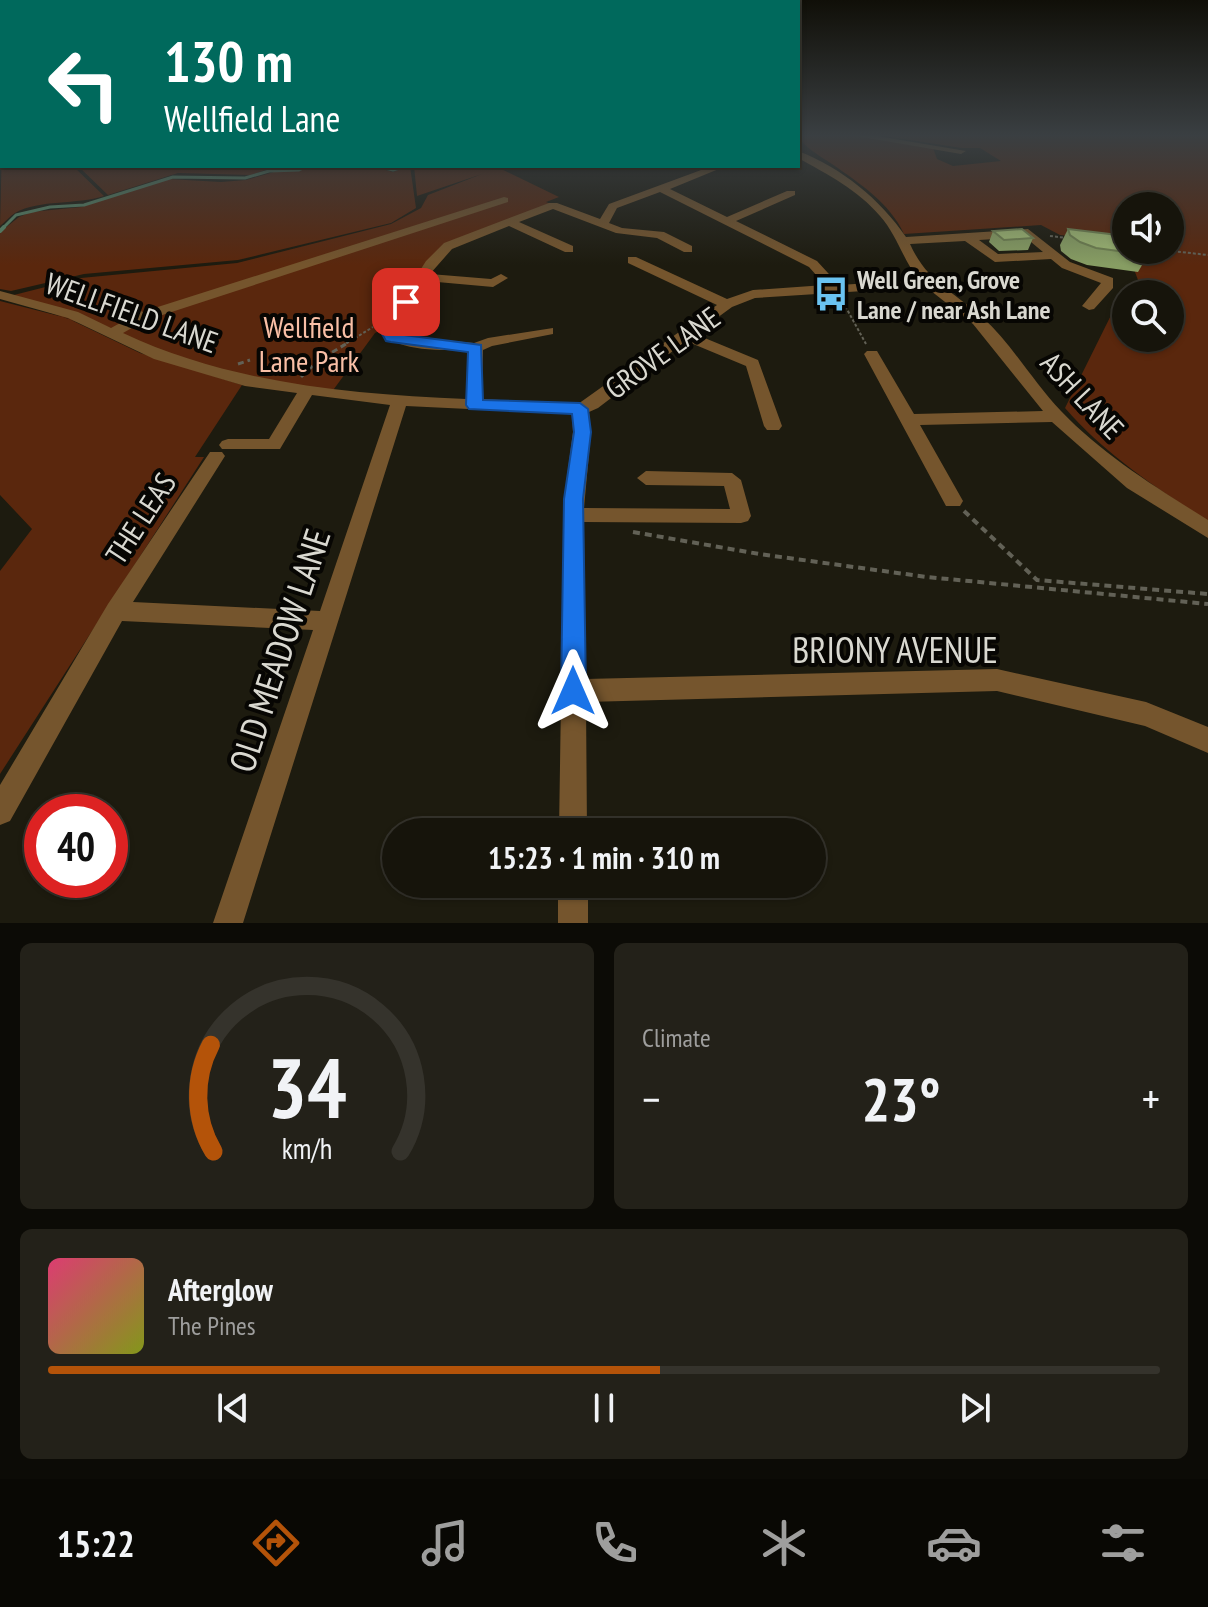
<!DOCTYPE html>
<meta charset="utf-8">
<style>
body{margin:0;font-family:"PT Sans Narrow",sans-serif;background:#232119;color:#f1f3f6;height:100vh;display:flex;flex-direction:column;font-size:30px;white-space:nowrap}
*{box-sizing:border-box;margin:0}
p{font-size:26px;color:#9e9e9d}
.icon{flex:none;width:44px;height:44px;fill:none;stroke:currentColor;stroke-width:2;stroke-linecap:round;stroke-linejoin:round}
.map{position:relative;height:923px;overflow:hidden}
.drawer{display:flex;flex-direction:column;gap:20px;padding:20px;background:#0c0b06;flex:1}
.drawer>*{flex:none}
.banner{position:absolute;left:0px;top:0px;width:800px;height:168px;box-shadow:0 2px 6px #0004,0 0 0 2px #35332c;background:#00695c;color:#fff;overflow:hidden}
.controls{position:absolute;left:1112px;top:192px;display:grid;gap:16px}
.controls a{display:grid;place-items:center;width:72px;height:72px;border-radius:50%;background:#16140b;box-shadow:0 2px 6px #0004,0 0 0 2px #35332c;font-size:40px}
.speed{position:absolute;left:24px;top:794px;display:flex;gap:16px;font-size:40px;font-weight:700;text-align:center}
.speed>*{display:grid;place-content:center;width:104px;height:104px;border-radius:50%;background:#16140b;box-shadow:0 2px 6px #0004,0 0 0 2px #35332c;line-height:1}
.speed .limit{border:12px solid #d22;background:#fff;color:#111}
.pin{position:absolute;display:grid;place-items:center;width:68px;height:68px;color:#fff;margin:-34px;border-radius:16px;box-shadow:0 4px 12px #0006}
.me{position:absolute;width:88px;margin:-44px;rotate:0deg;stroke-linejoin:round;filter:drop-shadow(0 0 6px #0008)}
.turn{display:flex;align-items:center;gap:28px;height:168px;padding:0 32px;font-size:36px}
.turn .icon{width:104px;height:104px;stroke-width:2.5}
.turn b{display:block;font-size:56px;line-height:68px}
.big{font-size:60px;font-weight:800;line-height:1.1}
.drawer .widget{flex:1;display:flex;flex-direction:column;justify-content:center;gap:12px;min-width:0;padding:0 28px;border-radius:12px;background:#232119}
.drawer .dial{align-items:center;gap:0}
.dial svg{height:208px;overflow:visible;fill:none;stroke:#35332c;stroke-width:7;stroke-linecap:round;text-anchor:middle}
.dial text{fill:#f1f3f6;stroke:none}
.song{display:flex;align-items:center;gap:24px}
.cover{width:96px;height:96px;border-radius:12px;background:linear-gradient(135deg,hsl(340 70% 55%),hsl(70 70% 35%))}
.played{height:8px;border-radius:4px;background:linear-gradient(90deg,#b45309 55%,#35332c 55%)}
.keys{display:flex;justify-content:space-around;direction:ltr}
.heat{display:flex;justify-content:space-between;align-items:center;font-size:44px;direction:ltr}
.drawer .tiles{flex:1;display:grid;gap:20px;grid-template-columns:1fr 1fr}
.widget:last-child{grid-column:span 2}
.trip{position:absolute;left:382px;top:818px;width:444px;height:80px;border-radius:40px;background:#16140b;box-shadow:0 2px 6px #0004,0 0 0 2px #35332c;font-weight:800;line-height:80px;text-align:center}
.tab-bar{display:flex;height:128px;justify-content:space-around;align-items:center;background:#090804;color:#9e9e9d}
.tab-bar .icon{width:56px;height:56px}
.tab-bar .on{color:#b45309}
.tab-bar b{font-size:36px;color:#f1f3f6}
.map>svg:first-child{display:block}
.green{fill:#5a270d;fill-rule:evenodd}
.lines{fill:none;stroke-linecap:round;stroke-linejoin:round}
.stream-far1{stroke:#5a8868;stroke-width:3}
.stream{stroke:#5a8868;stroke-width:4}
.path-far2{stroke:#626156;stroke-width:2;stroke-dasharray:3 2;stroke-linecap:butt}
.path-far1{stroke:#626156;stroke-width:3;stroke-dasharray:6 4;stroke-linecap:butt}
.path{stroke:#626156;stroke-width:4;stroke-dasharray:7 5;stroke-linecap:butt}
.minor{fill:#75552d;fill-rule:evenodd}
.wall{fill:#879d63}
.building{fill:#9db673;stroke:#6e7f50;stroke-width:2}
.route{fill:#1a73e8;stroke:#114b97;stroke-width:2}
.labels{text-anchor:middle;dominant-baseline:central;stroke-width:8;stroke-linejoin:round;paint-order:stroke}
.far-poi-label{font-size:26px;font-weight:bold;fill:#d9d8d0;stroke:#070603;text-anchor:start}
.street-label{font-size:30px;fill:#d9d8d0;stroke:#070603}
.park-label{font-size:30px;fill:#f9bfa6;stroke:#070603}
.near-street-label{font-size:36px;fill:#d9d8d0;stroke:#070603}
</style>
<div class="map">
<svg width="1208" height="923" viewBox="0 0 1208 923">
<rect width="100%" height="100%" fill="#1d1b0f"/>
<path class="green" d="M798,136H871L933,148L937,159L953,166L1001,161L980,148H962L884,136H1208V521C1156,488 1106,455 1065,408L1125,287L1141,288L1135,272L1143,250H1170V206H1126V242L1060,235L1041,225L904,234C890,203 859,183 832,164C820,156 805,148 798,136ZM1126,294H1170V338H1126Z
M2,143V166H73L104,196C77,205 40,199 15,213C10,216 5,222 0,226Z
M78,166H302L268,169L251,175L178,173L108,195Z
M309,166H371L393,172L410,166L416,208L391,223L238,260L84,274L11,291L0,289V232L19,217L31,212L81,207L168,179L221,182L246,180L281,170H299Z
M414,166H503L499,168L559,197L546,202L553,205L448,246L386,328L375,333L331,393L245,381L6,297L81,278L237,263L391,224L421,208L428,195L482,174L417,196Z
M0,301L67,318L140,353L242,385L195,457H204L0,774V571L32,529L0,495Z"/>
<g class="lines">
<path class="stream-far1" d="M377,166L393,170L406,166
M2,229L16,215L50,207L84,205L173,177L245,178L269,171L299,170L307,166"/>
<path class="stream" d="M0,231L4,227"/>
<path class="path-far2" d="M1050,236L1067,238
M1163,250L1208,255
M843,302L866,344
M342,346L373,327"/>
<path class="path-far1" d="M238,364L250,360
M301,377L319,360L346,344"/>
<path class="path" d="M964,511L1037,580L1208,594
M633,532L759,554L927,577L1208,604"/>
<path class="minor" d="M856,136H877L966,151L961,154Z
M798,151C842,168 880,199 906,237L1028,229L1070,262L1113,278V288L1094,309L1089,310L1082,306L1101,283L1062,268L1051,259L995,262L965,241L910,244C927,282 953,291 982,317C1012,344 1033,382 1061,411C1103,455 1157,488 1208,520V538L1127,488L1052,422L920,425L963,501L960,506H946L864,354L867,351H877L914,414L1043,411L973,324L926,287L755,298L732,307L695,334L758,360L782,426L779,430H767L764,426L746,366L686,341L598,408L589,412L591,432L584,508L730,509L724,486L646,485L637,478L646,471L732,473L741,480L751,516L748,521L741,523L584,522L585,679L997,669L1146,702L1208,727V753L1145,726L997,691L586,702L587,832H559L564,499L573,432L572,414L406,406L243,923H213L313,630L122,621L10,821L0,825V785L108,604L210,452H222L225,456L133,602L320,611L390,405L312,395L280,449H222L219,445L222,441L228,439H269L297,393L245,386L154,359L68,318L0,299V291L78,312L111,328L131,317L119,301L121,298H131L142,312L504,197L508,198V202L144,321L123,333C229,383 349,394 466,399L468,351C443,349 399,353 381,332L426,261L444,243L549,203H557L600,219L609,204L712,166H726L670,189L727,217L787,191H795V195L736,221L817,261L839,285L919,280C903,260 897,235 880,216C858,190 827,174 798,158ZM660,192L809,267L825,285L753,290L727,299L636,257H628V263L717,305L578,404L482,399L483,350L492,346L553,334V328L488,338L474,343L414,337L396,331L426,281L493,287L508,278L501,274L491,279L430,274L452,249L509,226L565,252H573V246L519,222L553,209L616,233L657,238L684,252H692V246L664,232L622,228L609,223L617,208ZM1025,237L1043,252L998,254L979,240Z
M558,884H588V923H558Z"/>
</g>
<path class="wall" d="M1068,229L1148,255L1138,272L1087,265L1071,259L1061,251L1060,245Z
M993,231L1033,238L1028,250L999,251L989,242Z"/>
<path class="building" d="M1022,229L1033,238L1004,240L993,231Z
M1068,229L1126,236V250H1146L1148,255L1096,248L1080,242L1070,235Z"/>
<linearGradient id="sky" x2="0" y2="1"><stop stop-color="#100f08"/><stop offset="0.51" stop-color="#3a3f42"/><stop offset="1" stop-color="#3a3f42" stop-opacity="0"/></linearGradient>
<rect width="1208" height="265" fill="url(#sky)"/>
<path class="route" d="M406,297L413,302L396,334L481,345L483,400L580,403L588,409L591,432L583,499L586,691L582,699L573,703L565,699L561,691L564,499L574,432L572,414L469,409L466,405L468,352L391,342L386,341L381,332L401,299Z"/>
<defs>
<g id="bus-bare" transform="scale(2.76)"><path d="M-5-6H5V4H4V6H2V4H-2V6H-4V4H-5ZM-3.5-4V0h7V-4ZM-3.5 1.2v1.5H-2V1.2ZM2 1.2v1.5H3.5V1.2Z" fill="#6ac3f1" stroke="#070603" stroke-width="2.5" paint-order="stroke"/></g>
</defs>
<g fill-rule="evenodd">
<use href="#bus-bare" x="831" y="294"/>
</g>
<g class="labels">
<g class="far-poi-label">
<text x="857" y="279">Well Green, Grove<tspan x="857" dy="30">Lane / near Ash Lane</tspan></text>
</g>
<g class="street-label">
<text transform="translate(132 312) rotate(20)">WELLFIELD LANE</text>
<text transform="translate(662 352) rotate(-36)">GROVE LANE</text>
<text transform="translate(1083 395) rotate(47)">ASH LANE</text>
<text transform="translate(140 518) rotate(-57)">THE LEAS</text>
</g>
<g class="park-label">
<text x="309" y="326">Wellfield<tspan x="309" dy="34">Lane Park</tspan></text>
</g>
<g class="near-street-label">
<text x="895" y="649">BRIONY AVENUE</text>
<text transform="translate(279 650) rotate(-72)">OLD MEADOW LANE</text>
</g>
</g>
</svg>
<div class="controls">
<a><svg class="icon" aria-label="sound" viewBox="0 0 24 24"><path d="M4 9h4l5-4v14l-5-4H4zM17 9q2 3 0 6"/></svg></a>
<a><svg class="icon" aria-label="search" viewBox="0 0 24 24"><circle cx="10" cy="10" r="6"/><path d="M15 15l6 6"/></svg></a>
</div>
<div class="speed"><div class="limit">40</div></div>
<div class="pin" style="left:406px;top:302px;background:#d93025"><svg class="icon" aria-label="arrive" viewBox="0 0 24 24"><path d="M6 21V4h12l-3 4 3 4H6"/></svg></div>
<svg class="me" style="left:573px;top:691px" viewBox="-20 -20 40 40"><path d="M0-17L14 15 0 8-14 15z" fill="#1a73e8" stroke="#fff" stroke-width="4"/></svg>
<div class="trip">15:23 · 1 min · 310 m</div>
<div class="banner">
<div class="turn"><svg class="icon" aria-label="left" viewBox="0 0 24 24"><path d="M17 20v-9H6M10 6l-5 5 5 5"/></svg><div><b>130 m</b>Wellfield Lane</div></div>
</div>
</div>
<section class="drawer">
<div class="tiles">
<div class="widget dial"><svg viewBox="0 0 100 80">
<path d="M14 69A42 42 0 1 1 86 69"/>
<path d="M14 69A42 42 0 0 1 13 28" stroke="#b45309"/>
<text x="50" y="56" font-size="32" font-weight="700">34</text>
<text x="50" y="72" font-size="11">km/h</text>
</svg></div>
<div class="widget"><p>Climate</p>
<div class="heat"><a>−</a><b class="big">23°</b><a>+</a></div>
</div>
<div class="widget">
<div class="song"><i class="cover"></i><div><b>Afterglow</b><p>The Pines</p></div></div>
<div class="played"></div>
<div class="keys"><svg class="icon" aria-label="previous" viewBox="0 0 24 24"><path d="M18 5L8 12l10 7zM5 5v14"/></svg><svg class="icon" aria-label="pause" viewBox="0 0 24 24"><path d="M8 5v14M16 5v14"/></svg><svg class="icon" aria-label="next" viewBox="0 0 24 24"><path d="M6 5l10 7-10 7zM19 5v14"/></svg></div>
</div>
</div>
</section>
<nav class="tab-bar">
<b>15:22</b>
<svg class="icon on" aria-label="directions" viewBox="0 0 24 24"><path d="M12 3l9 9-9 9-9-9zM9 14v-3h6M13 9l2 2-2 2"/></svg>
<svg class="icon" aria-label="music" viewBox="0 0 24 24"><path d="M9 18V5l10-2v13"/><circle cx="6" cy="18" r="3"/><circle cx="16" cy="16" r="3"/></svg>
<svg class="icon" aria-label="phone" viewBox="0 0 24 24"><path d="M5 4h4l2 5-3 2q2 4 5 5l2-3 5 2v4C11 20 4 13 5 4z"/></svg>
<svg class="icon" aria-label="climate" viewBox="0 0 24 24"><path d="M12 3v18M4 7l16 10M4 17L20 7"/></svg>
<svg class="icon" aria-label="car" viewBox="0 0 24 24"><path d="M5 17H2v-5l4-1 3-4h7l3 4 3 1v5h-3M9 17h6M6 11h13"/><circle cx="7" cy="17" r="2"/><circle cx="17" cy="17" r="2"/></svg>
<svg class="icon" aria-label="filters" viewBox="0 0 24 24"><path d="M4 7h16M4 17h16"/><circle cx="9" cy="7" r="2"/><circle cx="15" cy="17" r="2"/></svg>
</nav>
